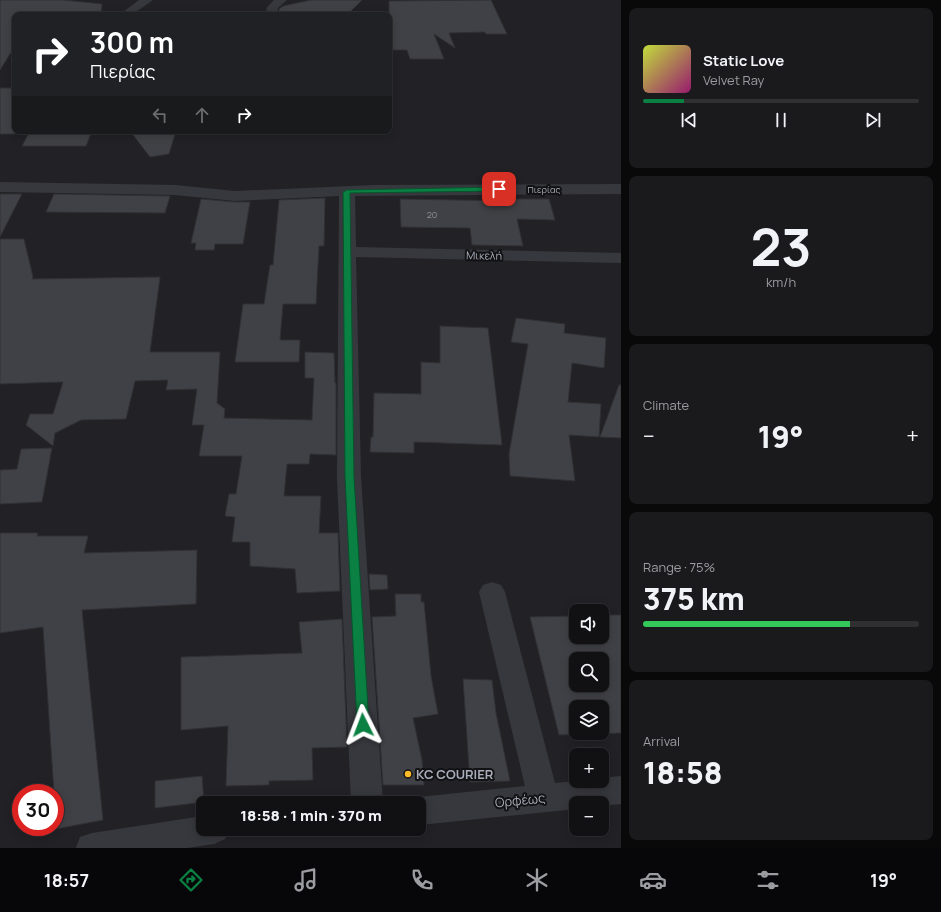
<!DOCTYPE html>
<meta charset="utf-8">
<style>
body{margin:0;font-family:Manrope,sans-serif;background:#1a191c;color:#f1f3f6;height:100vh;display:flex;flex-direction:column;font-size:15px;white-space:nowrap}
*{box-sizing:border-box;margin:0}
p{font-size:13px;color:#9c9da0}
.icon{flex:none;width:22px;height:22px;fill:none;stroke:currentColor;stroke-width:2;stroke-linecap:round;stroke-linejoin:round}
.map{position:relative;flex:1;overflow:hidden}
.sheet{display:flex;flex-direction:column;gap:8px;padding:8px;background:#09090a;width:320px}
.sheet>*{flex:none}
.banner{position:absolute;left:12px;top:12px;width:380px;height:122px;border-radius:8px;box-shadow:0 2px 10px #0003,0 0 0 1px #303033;background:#202124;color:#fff;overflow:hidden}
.tools{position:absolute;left:569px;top:604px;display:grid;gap:8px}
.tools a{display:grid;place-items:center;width:40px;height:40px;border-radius:8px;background:#111013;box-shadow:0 2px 10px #0003,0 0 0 1px #303033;font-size:20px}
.speed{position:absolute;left:12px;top:784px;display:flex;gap:8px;font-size:20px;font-weight:700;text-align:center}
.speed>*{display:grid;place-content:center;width:52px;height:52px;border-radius:50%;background:#111013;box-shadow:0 2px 10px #0003,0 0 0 1px #303033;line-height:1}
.speed .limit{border:6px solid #d22;background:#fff;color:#111}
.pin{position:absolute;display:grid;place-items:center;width:34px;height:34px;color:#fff;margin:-17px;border-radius:8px;box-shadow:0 2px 6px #0006}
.me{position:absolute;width:44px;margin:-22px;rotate:357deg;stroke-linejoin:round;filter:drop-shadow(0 0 3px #0008)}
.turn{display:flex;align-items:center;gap:14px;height:84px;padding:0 12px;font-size:18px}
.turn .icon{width:52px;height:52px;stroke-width:2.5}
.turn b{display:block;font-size:28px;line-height:34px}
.lanes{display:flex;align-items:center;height:38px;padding:0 12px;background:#0003;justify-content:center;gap:20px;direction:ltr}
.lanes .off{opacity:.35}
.big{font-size:30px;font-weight:800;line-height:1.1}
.sheet .card{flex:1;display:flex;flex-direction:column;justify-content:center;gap:6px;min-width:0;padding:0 14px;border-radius:8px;background:#1a191c}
.sheet .dial{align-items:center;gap:0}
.dial b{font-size:52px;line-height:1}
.song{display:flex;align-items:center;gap:12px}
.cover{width:48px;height:48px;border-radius:6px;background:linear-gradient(135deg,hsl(70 70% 55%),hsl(320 70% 35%))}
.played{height:4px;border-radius:2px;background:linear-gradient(90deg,#0b8043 15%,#303033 15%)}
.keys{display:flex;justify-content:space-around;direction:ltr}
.heat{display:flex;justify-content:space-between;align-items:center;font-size:22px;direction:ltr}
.charge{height:6px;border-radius:3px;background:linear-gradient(90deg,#34c759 75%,#303033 0)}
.trip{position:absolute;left:196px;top:796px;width:230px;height:40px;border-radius:8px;background:#111013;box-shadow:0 2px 10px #0003,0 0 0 1px #303033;font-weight:800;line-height:40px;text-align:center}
.dock{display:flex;height:64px;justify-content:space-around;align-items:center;background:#070608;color:#9c9da0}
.dock .icon{width:28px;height:28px}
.dock .selected{color:#0b8043}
.dock b{font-size:18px;color:#f1f3f6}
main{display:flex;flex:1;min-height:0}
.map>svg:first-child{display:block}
.built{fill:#222226;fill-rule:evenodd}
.building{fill:#404146;stroke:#303035;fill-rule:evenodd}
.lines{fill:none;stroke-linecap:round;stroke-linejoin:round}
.minor{fill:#37383e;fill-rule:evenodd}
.route{fill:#0b8043;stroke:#07532c}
.poi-dot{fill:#fdbb2a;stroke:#121114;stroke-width:1.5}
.labels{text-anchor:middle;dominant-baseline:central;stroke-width:4;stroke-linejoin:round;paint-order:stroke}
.far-street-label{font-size:9px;fill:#a8adb9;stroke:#121114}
.number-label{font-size:9px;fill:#8e929c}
.street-label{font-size:11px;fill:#a8adb9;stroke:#121114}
.near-poi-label{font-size:13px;font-weight:bold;fill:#a8adb9;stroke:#121114;text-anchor:start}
.near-street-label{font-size:13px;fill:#a8adb9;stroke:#121114}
</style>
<main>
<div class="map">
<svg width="621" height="848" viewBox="0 0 621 848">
<rect width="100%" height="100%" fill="#171619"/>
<path class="built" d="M0,0H621V848H0ZM15,15H389V131H15ZM576,611H602V637H576ZM576,659H602V685H576ZM576,707H602V733H576ZM576,755H602V781H576ZM21,793H55V827H21ZM203,803H419V829H203ZM576,803H602V829H576Z"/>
<path class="building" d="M0,0H63L102,4L101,15H15V46L0,70Z
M311,0H362L347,15H279V9L283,6Z
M491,0L507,34H486L485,32L449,33L455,48L434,34L444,59H410L407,50H389V1Z
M0,88H15V134H0Z
M30,131H92L86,146H22Z
M130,131H176L169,154L150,157Z
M0,194H22L0,237Z
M54,194L170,196L165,213L46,212Z
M325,198L324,246H319L316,304H283L280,340H300L299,362H235L243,304H264L270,265H273L279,200Z
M201,199L235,202H250L243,244H215L214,250H195L196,243H191Z
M400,199L509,201V199H549L555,220L517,219L523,246L472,245L470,228L401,227Z
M0,239H24L33,277L32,279L160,277L150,352H220L217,403L225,409L224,418L312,420L314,378H305V352L334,353L335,383H336V455L310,454L309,464H287L284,496H321L319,533H338L340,591L297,593L295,569L250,566V542H232L235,517L225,516L229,494H236L242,456H199L204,425H192L197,389L166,390L168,380L135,381L126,419L81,420L55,433L53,446L26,425L30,414H53L63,382L0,384Z
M516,318L565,324L564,333L606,338L604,368L572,363L568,402L601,404L599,437L569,435L575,481L510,476L509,454L528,344L511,342Z
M440,326L488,328L502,445L414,442V453L370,452L371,437H373L374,393L421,394V362L440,363Z
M619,385H621V438L600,437Z
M52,448L42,502L0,504V470L17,469L21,449Z
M0,533H38L37,536H88L84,553L197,550L196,604L82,610L103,820L56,829L55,793H54L43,627L0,633Z
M369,574L387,575L388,589L370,590Z
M395,594H421V602H424L431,676L438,714L413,718L422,760L424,785H383L372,617L396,616Z
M602,615H621V733L559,735L530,617L576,616V637H602ZM576,659H602V685H576ZM576,707H602V733H576Z
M342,619L347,747L312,748L313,780L269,781V785L226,786L228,726L181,730V657L302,653L299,622Z
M463,679L492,680L496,713L510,781L470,782Z
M202,776L204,802L155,808V781Z"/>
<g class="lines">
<path class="minor" d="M139,0H153L133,14H125L123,12Z
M274,0H287L278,8L277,15H265L267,7Z
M0,182L175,185L235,191L375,185L621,184V194L355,196L356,247L621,253V263L356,257L361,477L383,803H351L337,477L339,196L235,201L175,195L0,192Z
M492,582L501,585L505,592L555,783L576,781H602V778L621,776V804L602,806V803H576V809L419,825V803H407L408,801L419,797L525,786L479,592L483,585Z
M203,816V829H230L225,839L214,844L187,848H76L80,837L92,833Z"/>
</g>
<path class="route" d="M499,187L502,189L501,191L350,193L354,477L369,725L367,729L363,731L359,729L357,725L345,477L343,192L347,190Z"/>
<circle class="poi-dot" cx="408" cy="774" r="4"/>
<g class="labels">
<g class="far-street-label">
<text x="544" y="189">Πιερίας</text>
</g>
<g class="number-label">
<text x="432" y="214">20</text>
</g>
<g class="street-label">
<text transform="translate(484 255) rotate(1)">Μικελή</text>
</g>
<g class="near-poi-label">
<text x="416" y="774">KC COURIER</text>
</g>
<g class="near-street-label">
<text transform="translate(520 800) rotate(-6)">Ορφέως</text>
</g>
</g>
</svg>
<div class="tools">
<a><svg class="icon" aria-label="sound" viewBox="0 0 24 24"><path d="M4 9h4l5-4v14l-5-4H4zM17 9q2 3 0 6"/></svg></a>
<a><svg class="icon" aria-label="search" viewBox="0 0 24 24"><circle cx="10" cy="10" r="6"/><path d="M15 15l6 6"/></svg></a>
<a><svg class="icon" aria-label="layers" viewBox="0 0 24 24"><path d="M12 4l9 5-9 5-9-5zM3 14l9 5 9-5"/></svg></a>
<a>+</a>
<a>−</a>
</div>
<div class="speed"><div class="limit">30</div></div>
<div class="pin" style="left:499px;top:189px;background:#d93025"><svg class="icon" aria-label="arrive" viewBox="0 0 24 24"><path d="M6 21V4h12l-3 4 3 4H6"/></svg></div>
<svg class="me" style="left:363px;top:725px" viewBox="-20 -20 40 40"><path d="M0-17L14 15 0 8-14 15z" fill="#0b8043" stroke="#fff" stroke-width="4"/></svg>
<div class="trip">18:58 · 1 min · 370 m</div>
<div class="banner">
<div class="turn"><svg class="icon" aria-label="right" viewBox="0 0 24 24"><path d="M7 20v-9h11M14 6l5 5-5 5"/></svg><div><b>300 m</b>Πιερίας</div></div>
<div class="lanes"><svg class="icon off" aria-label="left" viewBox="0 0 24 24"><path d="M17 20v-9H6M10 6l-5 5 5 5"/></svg><svg class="icon off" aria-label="ahead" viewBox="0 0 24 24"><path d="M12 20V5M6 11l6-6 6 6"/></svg><svg class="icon" aria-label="right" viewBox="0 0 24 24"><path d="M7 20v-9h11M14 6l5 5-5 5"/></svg></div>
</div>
</div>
<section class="sheet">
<div class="card">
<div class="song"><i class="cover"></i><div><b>Static Love</b><p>Velvet Ray</p></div></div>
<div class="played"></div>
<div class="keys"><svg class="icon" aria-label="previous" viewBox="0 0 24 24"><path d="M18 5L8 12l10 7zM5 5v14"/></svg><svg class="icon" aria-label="pause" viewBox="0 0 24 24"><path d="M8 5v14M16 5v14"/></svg><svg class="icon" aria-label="next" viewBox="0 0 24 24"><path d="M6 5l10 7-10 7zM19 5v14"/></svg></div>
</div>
<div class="card dial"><b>23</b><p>km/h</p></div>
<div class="card"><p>Climate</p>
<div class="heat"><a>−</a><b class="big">19°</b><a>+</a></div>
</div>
<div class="card"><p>Range · 75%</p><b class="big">375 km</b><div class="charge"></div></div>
<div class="card"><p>Arrival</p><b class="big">18:58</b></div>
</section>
</main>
<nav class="dock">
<b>18:57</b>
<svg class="icon selected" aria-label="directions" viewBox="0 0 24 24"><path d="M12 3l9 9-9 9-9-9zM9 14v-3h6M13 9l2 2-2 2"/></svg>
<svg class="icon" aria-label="music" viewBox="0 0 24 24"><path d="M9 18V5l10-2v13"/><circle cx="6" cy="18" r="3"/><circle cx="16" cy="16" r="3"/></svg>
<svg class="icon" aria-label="phone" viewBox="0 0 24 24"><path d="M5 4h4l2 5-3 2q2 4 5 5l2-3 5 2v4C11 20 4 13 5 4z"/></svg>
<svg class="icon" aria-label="climate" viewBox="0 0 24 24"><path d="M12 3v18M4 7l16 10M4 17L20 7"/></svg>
<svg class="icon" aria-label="car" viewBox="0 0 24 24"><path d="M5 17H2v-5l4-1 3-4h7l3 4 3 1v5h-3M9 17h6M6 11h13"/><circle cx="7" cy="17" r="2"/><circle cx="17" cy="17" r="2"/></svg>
<svg class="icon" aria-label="filters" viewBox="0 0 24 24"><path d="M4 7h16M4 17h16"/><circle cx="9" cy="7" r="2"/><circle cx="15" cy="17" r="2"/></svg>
<b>19°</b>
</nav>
